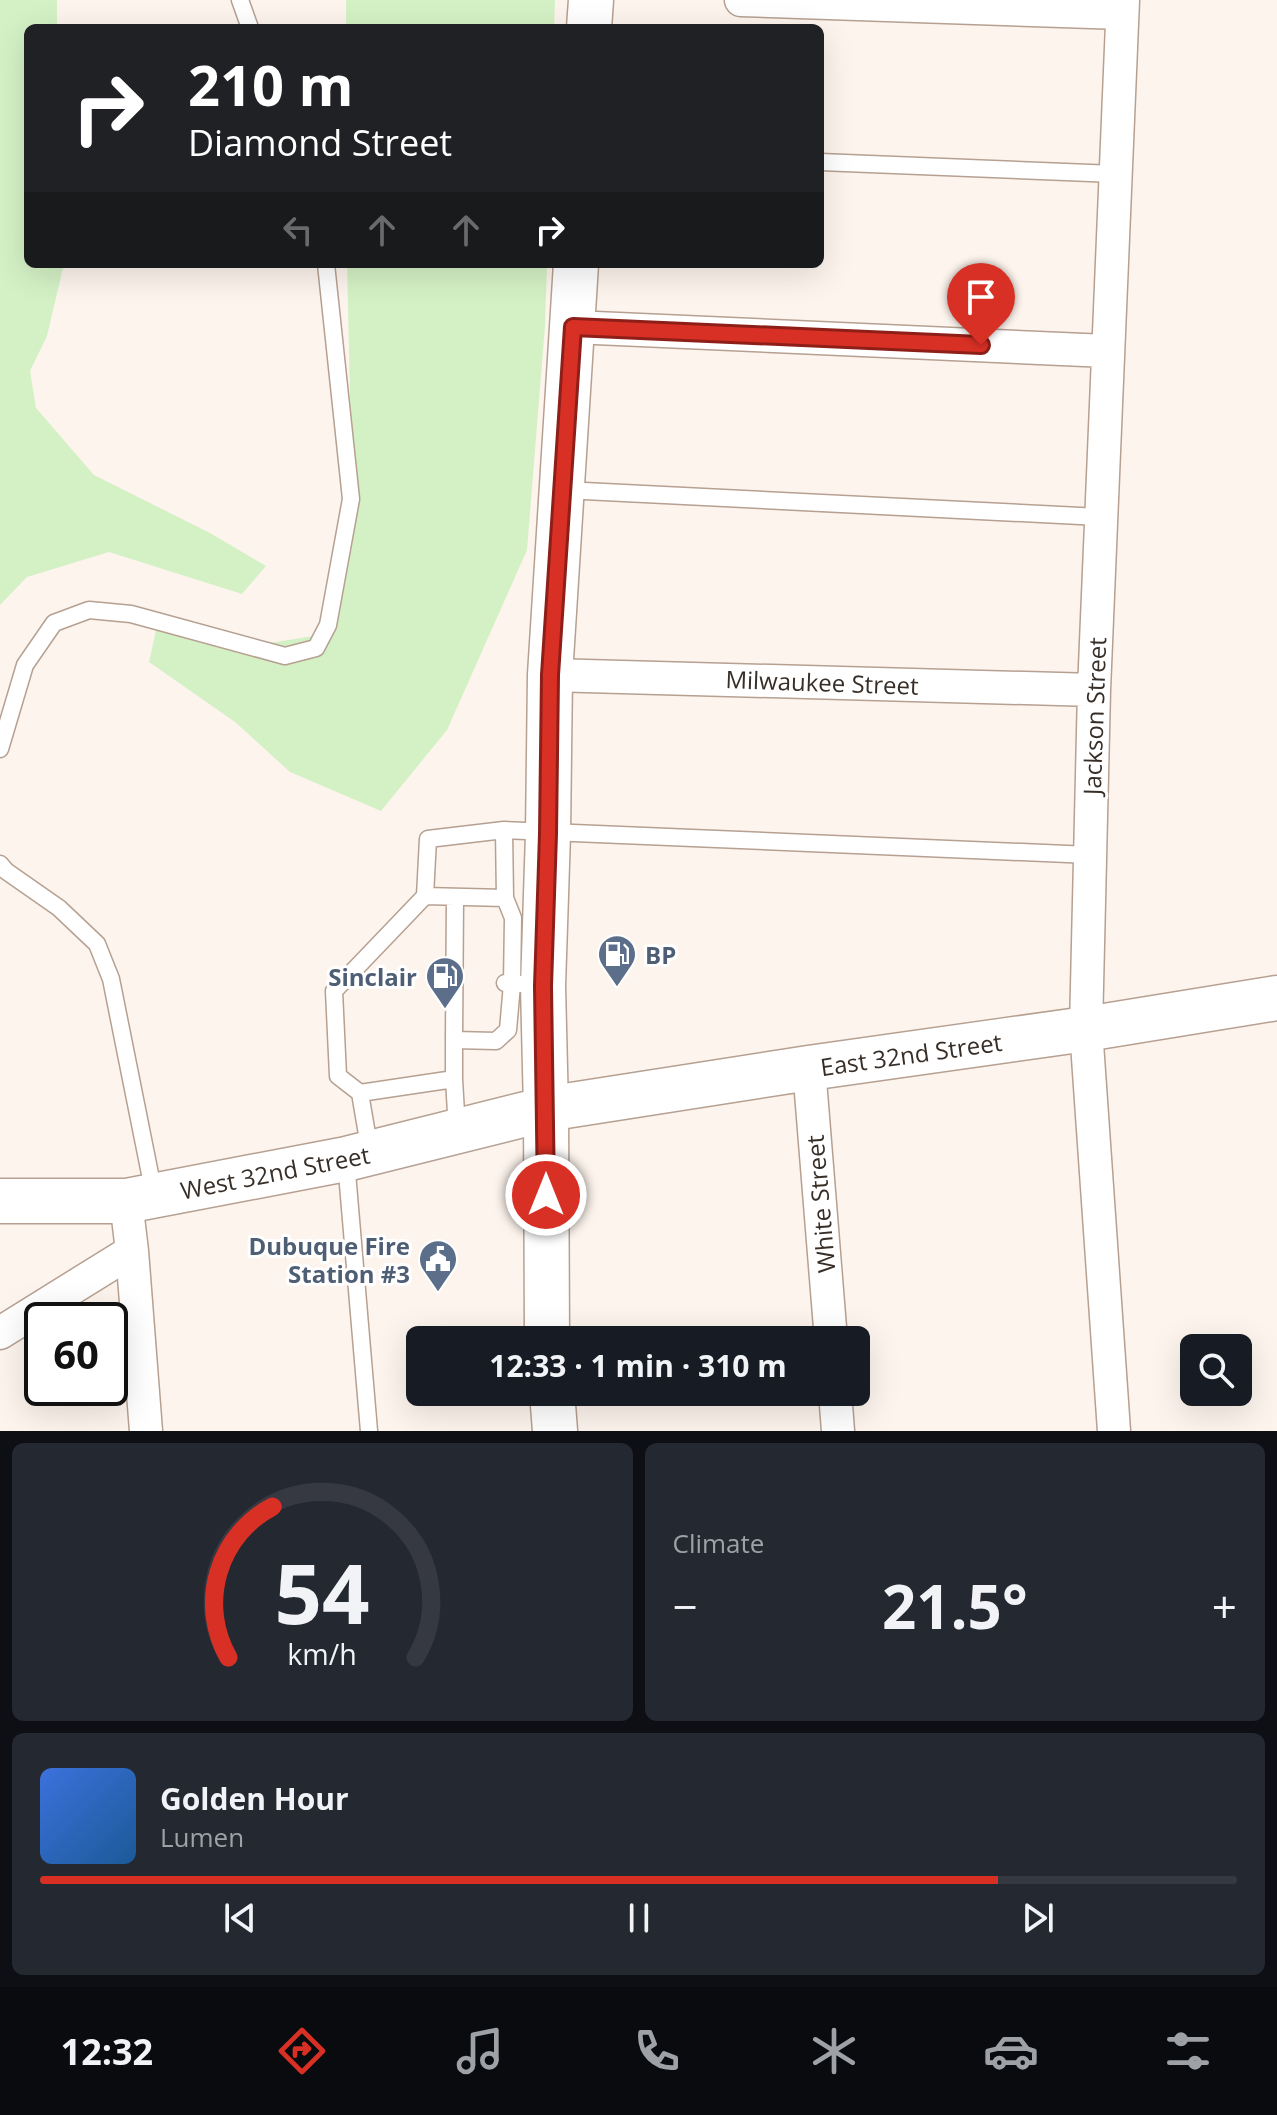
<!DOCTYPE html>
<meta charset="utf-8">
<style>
body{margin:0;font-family:"Open Sans",sans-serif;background:#242831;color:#f1f3f6;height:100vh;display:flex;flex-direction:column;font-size:30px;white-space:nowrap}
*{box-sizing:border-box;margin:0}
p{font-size:26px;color:#9ea1a6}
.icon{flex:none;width:44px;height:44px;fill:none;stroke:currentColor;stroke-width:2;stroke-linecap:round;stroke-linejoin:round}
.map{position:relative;height:1431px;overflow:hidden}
.details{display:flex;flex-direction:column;gap:12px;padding:12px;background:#0d0f14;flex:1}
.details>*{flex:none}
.top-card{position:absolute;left:24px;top:24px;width:800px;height:244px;border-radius:12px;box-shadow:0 8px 32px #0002;background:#202124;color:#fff;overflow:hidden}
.fabs{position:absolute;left:1180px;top:1334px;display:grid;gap:16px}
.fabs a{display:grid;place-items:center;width:72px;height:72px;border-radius:12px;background:#171b24;box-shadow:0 8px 32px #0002;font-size:40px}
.speed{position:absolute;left:24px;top:1302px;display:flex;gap:16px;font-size:40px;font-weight:700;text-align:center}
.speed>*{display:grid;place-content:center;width:104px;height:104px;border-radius:50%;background:#171b24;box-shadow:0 8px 32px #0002;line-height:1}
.speed .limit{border:4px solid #111;border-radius:12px;background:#fff;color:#111}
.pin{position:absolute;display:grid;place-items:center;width:68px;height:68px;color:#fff;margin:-82px -34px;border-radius:50% 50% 50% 0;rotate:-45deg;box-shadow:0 0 8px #0007}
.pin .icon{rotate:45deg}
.me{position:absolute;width:88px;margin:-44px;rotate:0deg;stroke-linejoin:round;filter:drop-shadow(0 0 6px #0008)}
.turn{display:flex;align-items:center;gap:28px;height:168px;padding:0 32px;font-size:36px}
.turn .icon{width:104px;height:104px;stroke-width:2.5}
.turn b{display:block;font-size:56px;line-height:68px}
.lanes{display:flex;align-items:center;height:76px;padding:0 32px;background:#0003;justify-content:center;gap:40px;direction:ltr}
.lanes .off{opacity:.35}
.big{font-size:60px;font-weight:700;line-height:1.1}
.details .card{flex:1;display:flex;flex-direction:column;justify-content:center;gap:12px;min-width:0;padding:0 28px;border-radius:12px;background:#242831}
.details .dial{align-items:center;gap:0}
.dial svg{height:208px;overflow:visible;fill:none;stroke:#363941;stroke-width:7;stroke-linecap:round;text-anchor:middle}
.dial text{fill:#f1f3f6;stroke:none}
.song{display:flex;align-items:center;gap:24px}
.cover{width:96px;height:96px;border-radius:12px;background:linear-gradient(135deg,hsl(220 70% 55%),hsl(210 70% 35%))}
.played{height:8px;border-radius:4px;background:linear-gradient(90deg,#d93025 80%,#363941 80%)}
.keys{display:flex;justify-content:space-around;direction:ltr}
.heat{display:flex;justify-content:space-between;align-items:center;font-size:44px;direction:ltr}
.details .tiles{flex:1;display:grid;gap:12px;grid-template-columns:1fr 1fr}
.card:last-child{grid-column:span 2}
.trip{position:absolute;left:406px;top:1326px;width:464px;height:80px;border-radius:12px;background:#171b24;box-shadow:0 8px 32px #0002;font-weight:700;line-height:80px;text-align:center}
.tabs{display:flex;height:128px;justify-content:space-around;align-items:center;background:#090b0e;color:#9ea1a6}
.tabs .icon{width:56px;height:56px}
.tabs .on{color:#d93025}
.tabs b{font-size:36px;color:#f1f3f6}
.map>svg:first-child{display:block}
.green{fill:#d4f1c5}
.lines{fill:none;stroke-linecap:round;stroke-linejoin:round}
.lane-casing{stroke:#b6a091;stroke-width:19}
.street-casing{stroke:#b6a091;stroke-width:35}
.secondary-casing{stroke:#b6a091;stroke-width:47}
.primary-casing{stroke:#b6a091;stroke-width:47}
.lane{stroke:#fff;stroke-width:16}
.street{stroke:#fff;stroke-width:32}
.secondary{stroke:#fff;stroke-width:44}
.primary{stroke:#fff;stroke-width:44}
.route-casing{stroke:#8d1f18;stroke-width:20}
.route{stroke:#d93025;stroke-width:14}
.labels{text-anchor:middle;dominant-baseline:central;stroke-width:6;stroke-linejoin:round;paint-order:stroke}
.street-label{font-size:24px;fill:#372e28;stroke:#fff}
.service-label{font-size:24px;font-weight:bold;fill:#4e5e75;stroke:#fff;text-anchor:end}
</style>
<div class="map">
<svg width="1277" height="1431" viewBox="0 0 1277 1431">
<rect width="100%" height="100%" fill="#fdf4ed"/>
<path class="green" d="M0,0H57V28H28V264H63V268L47,336L30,371L36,408L94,475L210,533L266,566L242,594L109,552L27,577L0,605Z
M346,0H555L554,28H346Z
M347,264H547L545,326L527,550L447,730L381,811L290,772L235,722L149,662L160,612L263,644L326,634L353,527Z"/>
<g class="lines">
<g class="lane-casing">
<path id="lane" d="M240,0L250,28
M820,162L1115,174
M564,490L1100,517
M0,749L25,665L54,623L89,610L131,614L285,656L316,648L328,625L351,499L326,264
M504,830L505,898L425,896L428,839L504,830L1090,855
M0,864L6,871L59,908L97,944L111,979L154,1194
M455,897L454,1040L496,1041L508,1030L512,984L505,983
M505,898L513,918L512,984H522
M454,1040V1079L457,1130
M360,1093L338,1076L334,991L425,896
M370,1152L360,1093L454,1079
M346,1161L369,1431"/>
</g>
<g class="street-casing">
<path id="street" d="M741,0L1122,13
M573,327L1107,351
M550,675L1094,690
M809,1068L831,1340
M126,1201L132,1251L146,1431
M0,1333L132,1251
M835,1392L838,1431
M1114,1431L1086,1029L1094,690L1123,0"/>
</g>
<g class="secondary-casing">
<path id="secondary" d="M0,1201H126L346,1159L546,1109L809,1068L1086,1029L1277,998"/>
</g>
<g class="primary-casing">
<path id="primary" d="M589,28L591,0
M547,1340L546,1109L543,986L548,834L550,675L576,264
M552,1392L555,1431"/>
</g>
<use href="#lane" class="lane"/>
<use href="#street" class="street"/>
<use href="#secondary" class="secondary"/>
<use href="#primary" class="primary"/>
</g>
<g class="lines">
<g class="route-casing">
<path id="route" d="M546,1195L543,986L548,834L550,675L573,327L981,345"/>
</g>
<use href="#route" class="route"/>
</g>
<defs>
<g id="fuel-pin" transform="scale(2)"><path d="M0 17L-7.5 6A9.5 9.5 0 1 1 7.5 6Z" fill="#5c6f8a" stroke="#fff"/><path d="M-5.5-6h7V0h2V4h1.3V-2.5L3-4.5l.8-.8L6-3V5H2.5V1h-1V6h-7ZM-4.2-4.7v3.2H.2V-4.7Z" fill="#fff"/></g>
<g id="civic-pin" transform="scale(2)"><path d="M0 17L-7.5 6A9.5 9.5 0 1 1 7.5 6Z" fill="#5c6f8a" stroke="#fff"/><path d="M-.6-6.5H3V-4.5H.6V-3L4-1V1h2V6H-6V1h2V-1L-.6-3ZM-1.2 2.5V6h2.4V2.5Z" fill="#fff"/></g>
</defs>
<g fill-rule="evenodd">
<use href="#fuel-pin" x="617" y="954"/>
<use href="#fuel-pin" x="445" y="976"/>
<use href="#civic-pin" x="438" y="1259"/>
</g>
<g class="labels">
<g class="street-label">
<text transform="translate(822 682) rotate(2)">Milwaukee Street</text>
<text transform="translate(1094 716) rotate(-88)">Jackson Street</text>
<text transform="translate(911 1054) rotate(-8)">East 32nd Street</text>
<text transform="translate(275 1172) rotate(-11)">West 32nd Street</text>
<text transform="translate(820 1204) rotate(-95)">White Street</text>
</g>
<g class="service-label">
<text x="645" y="954" text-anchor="start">BP</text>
<text x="417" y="976">Sinclair</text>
<text x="410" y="1245">Dubuque Fire<tspan x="410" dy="28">Station #3</tspan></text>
</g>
</g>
</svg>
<div class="fabs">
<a><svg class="icon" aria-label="search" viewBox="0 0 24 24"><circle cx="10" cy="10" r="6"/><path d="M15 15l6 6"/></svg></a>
</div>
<div class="speed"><div class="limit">60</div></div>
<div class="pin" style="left:981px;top:345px;background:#d93025"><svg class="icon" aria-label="arrive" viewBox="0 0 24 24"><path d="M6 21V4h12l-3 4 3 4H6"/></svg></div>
<svg class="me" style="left:546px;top:1195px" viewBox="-20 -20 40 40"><circle r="17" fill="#d93025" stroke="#fff" stroke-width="3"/><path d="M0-11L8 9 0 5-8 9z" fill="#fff"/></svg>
<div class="trip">12:33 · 1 min · 310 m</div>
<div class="top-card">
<div class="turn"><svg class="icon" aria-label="right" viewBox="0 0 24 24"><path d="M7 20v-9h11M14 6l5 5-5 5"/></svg><div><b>210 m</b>Diamond Street</div></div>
<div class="lanes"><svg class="icon off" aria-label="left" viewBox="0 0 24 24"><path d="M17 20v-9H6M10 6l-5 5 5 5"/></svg><svg class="icon off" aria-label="ahead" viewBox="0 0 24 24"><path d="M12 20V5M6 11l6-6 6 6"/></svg><svg class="icon off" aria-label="ahead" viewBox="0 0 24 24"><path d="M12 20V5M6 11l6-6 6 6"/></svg><svg class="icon" aria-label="right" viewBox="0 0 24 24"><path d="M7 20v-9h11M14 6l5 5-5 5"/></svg></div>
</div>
</div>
<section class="details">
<div class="tiles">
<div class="card dial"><svg viewBox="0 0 100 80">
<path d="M14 69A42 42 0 1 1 86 69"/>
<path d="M14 69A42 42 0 0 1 31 11" stroke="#d93025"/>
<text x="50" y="56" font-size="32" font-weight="700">54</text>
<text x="50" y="72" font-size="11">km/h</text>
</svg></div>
<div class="card"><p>Climate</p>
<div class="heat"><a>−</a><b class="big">21.5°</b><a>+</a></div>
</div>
<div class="card">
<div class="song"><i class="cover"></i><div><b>Golden Hour</b><p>Lumen</p></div></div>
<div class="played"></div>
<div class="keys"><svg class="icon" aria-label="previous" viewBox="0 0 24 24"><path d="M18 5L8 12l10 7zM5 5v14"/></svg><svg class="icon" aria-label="pause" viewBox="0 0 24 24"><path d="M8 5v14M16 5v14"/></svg><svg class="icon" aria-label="next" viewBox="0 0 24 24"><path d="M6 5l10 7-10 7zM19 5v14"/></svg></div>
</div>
</div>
</section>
<nav class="tabs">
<b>12:32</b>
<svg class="icon on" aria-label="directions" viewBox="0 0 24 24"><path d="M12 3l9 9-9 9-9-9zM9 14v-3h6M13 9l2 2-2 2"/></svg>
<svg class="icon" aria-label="music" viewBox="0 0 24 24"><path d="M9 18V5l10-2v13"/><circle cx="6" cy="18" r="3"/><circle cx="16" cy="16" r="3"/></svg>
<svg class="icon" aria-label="phone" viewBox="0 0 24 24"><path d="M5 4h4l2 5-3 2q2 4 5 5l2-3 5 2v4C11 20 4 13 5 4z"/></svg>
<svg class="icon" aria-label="climate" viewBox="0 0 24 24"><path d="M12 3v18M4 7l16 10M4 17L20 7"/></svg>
<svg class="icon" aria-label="car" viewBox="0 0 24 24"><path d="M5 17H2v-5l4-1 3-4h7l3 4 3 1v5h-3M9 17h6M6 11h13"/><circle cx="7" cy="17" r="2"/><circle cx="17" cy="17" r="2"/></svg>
<svg class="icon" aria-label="filters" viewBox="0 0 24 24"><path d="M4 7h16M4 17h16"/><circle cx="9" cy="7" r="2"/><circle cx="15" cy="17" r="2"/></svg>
</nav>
